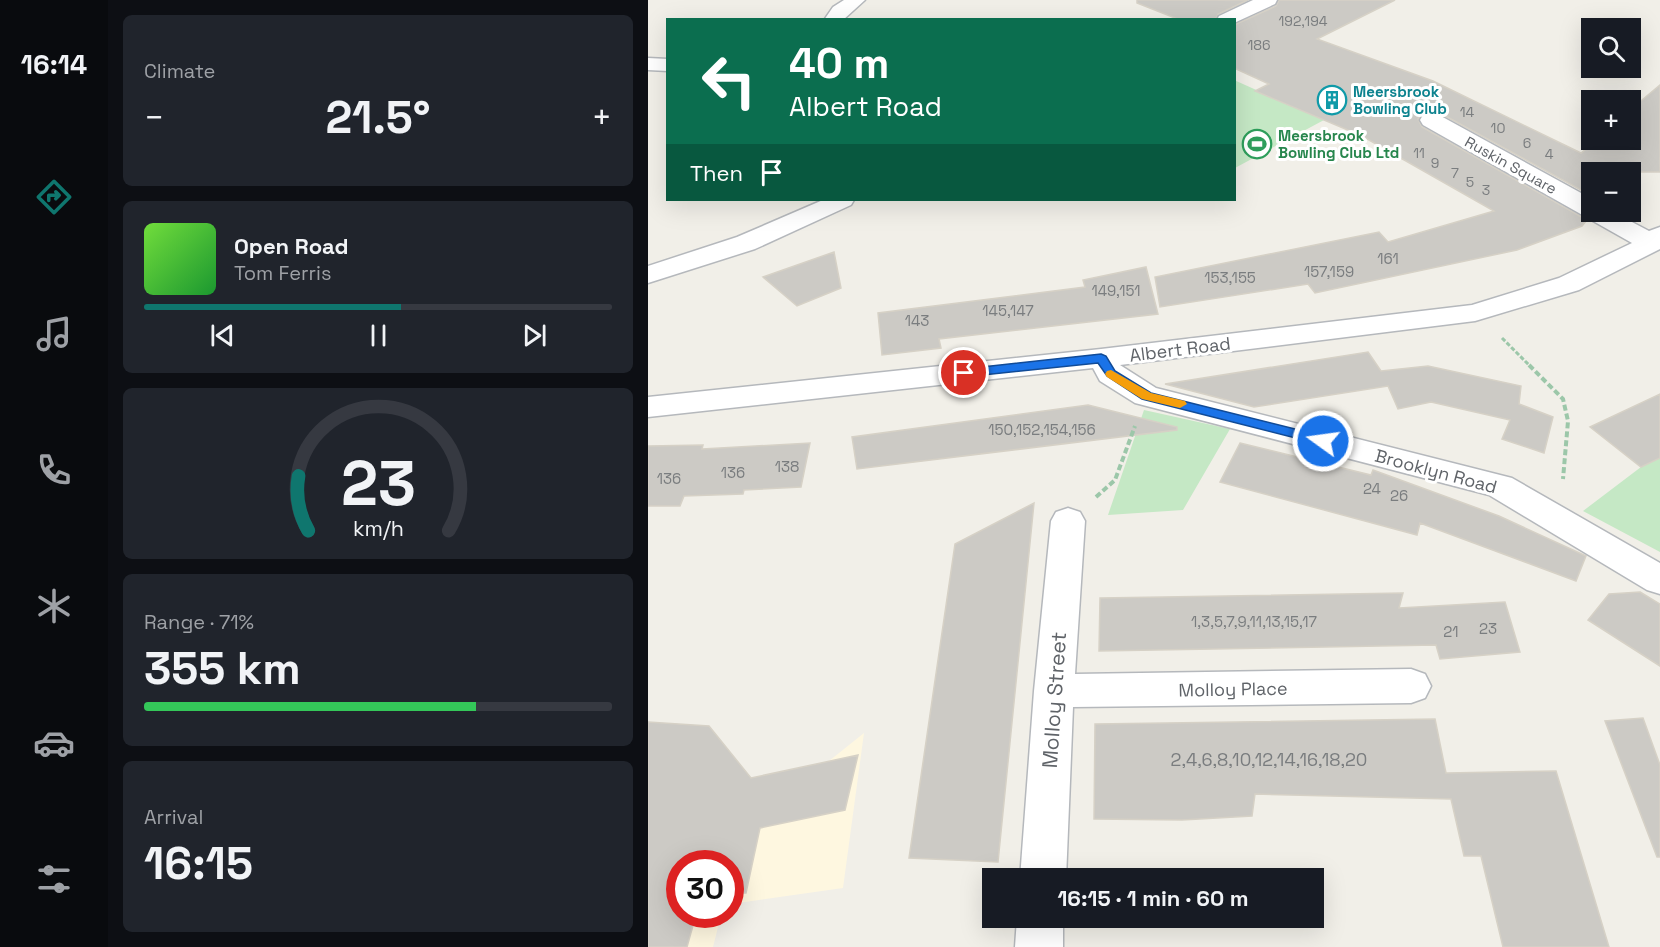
<!DOCTYPE html>
<meta charset="utf-8">
<style>
body{margin:0;font-family:"Space Grotesk",sans-serif;background:#20242c;color:#f1f3f6;height:100vh;display:flex;flex-direction:column;font-size:22px;white-space:nowrap}
*{box-sizing:border-box;margin:0}
p{font-size:20px;color:#9ea1a6}
.icon{flex:none;width:33px;height:33px;fill:none;stroke:currentColor;stroke-width:2;stroke-linecap:round;stroke-linejoin:round}
.map{position:relative;flex:1;overflow:hidden}
.sheet{display:flex;flex-direction:column;gap:15px;padding:15px;background:#0d0f14;width:540px}
.sheet>*{flex:none}
.top-card{position:absolute;left:18px;top:18px;width:570px;height:183px;border-radius:0px;box-shadow:0 6px 24px #0002;background:#0b6e4f;color:#fff;overflow:hidden}
.buttons{position:absolute;left:933px;top:18px;display:grid;gap:12px}
.buttons a{display:grid;place-items:center;width:60px;height:60px;border-radius:0px;background:#171b24;box-shadow:0 6px 24px #0002;font-size:30px}
.speed{position:absolute;left:18px;top:850px;display:flex;gap:12px;font-size:30px;font-weight:700;text-align:center}
.speed>*{display:grid;place-content:center;width:78px;height:78px;border-radius:50%;background:#171b24;box-shadow:0 6px 24px #0002;line-height:1}
.speed .limit{border:9px solid #d22;background:#fff;color:#111}
.pin{position:absolute;display:grid;place-items:center;width:51px;height:51px;color:#fff;margin:-26px;border:3px solid #fff;border-radius:50%;box-shadow:0 2px 6px #0007}
.me{position:absolute;width:66px;margin:-33px;rotate:284deg;stroke-linejoin:round;filter:drop-shadow(0 0 4px #0008)}
.turn{display:flex;align-items:center;gap:21px;height:126px;padding:0 24px;font-size:27px}
.turn .icon{width:78px;height:78px;stroke-width:2.5}
.turn b{display:block;font-size:42px;line-height:51px}
.then{display:flex;align-items:center;height:57px;padding:0 24px;background:#0003;gap:12px;font-size:22px}
.big{font-size:45px;font-weight:700;line-height:1.1}
.sheet .card{flex:1;display:flex;flex-direction:column;justify-content:center;gap:9px;min-width:0;padding:0 21px;border-radius:9px;background:#20242c}
.sheet .dial{align-items:center;gap:0}
.dial svg{height:156px;overflow:visible;fill:none;stroke:#363941;stroke-width:7;stroke-linecap:round;text-anchor:middle}
.dial text{fill:#f1f3f6;stroke:none}
.song{display:flex;align-items:center;gap:18px}
.cover{width:72px;height:72px;border-radius:9px;background:linear-gradient(135deg,hsl(100 70% 55%),hsl(130 70% 35%))}
.played{height:6px;border-radius:3px;background:linear-gradient(90deg,#0f766e 55%,#363941 55%)}
.keys{display:flex;justify-content:space-around;direction:ltr}
.heat{display:flex;justify-content:space-between;align-items:center;font-size:33px;direction:ltr}
.charge{height:9px;border-radius:4px;background:linear-gradient(90deg,#34c759 71%,#363941 0)}
.trip{position:absolute;left:334px;top:868px;width:342px;height:60px;border-radius:0px;background:#171b24;box-shadow:0 6px 24px #0002;font-weight:700;line-height:60px;text-align:center}
main{display:flex;flex:1;min-height:0}
.dock{display:flex;flex-direction:column;width:108px;justify-content:space-around;align-items:center;background:#090b0e;color:#9ea1a6}
.dock .icon{width:42px;height:42px}
.dock .on{color:#0f766e}
.dock b{font-size:27px;color:#f1f3f6}
.map>svg:first-child{display:block}
.commercial{fill:#fef7e0}
.green{fill:#c5e8c5}
.building{fill:#cccac5;stroke:#d6d1c6;stroke-width:1.5}
.lines{fill:none;stroke-linecap:round;stroke-linejoin:round}
.street-casing{stroke:#b5b8bc;stroke-width:3}
.path-far1{stroke:#9cc7a9;stroke-width:3;stroke-dasharray:4.5 2;stroke-linecap:butt}
.path{stroke:#9cc7a9;stroke-width:4;stroke-dasharray:6 3;stroke-linecap:butt}
.street{fill:#fff;fill-rule:evenodd}
.route{fill:#1a73e8;stroke:#114b97;stroke-width:1.5}
.slow{fill:#f59e0b}
.labels{text-anchor:middle;dominant-baseline:central;stroke-width:6;stroke-linejoin:round;paint-order:stroke}
.far-number-label{font-size:14px;fill:#7a7d7f}
.far-culture-label{font-size:15px;font-weight:bold;fill:#0d838f;stroke:#fff;text-anchor:start}
.far-leisure-label{font-size:15px;font-weight:bold;fill:#27864d;stroke:#fff;text-anchor:start}
.far-street-label{font-size:15px;fill:#5f6368;stroke:#fff}
.number-label{font-size:15px;fill:#7a7d7f}
.street-label{font-size:18px;fill:#5f6368;stroke:#fff}
.near-number-label{font-size:18px;fill:#7a7d7f}
.near-street-label{font-size:21px;fill:#5f6368;stroke:#fff}
</style>
<main>
<nav class="dock">
<b>16:14</b>
<svg class="icon on" aria-label="directions" viewBox="0 0 24 24"><path d="M12 3l9 9-9 9-9-9zM9 14v-3h6M13 9l2 2-2 2"/></svg>
<svg class="icon" aria-label="music" viewBox="0 0 24 24"><path d="M9 18V5l10-2v13"/><circle cx="6" cy="18" r="3"/><circle cx="16" cy="16" r="3"/></svg>
<svg class="icon" aria-label="phone" viewBox="0 0 24 24"><path d="M5 4h4l2 5-3 2q2 4 5 5l2-3 5 2v4C11 20 4 13 5 4z"/></svg>
<svg class="icon" aria-label="climate" viewBox="0 0 24 24"><path d="M12 3v18M4 7l16 10M4 17L20 7"/></svg>
<svg class="icon" aria-label="car" viewBox="0 0 24 24"><path d="M5 17H2v-5l4-1 3-4h7l3 4 3 1v5h-3M9 17h6M6 11h13"/><circle cx="7" cy="17" r="2"/><circle cx="17" cy="17" r="2"/></svg>
<svg class="icon" aria-label="filters" viewBox="0 0 24 24"><path d="M4 7h16M4 17h16"/><circle cx="9" cy="7" r="2"/><circle cx="15" cy="17" r="2"/></svg>
</nav>
<section class="sheet">
<div class="card"><p>Climate</p>
<div class="heat"><a>−</a><b class="big">21.5°</b><a>+</a></div>
</div>
<div class="card">
<div class="song"><i class="cover"></i><div><b>Open Road</b><p>Tom Ferris</p></div></div>
<div class="played"></div>
<div class="keys"><svg class="icon" aria-label="previous" viewBox="0 0 24 24"><path d="M18 5L8 12l10 7zM5 5v14"/></svg><svg class="icon" aria-label="pause" viewBox="0 0 24 24"><path d="M8 5v14M16 5v14"/></svg><svg class="icon" aria-label="next" viewBox="0 0 24 24"><path d="M6 5l10 7-10 7zM19 5v14"/></svg></div>
</div>
<div class="card dial"><svg viewBox="0 0 100 80">
<path d="M14 69A42 42 0 1 1 86 69"/>
<path d="M14 69A42 42 0 0 1 9 41" stroke="#0f766e"/>
<text x="50" y="56" font-size="32" font-weight="700">23</text>
<text x="50" y="72" font-size="11">km/h</text>
</svg></div>
<div class="card"><p>Range · 71%</p><b class="big">355 km</b><div class="charge"></div></div>
<div class="card"><p>Arrival</p><b class="big">16:15</b></div>
</section>
<div class="map">
<svg width="1012" height="947" viewBox="0 0 1012 947">
<rect width="100%" height="100%" fill="#f1efe8"/>
<path class="commercial" d="M0,722L61,726L89,761L84,782L181,761L216,733L195,888L83,904L82,864H32V915H73L65,947H0Z"/>
<path class="green" d="M586,80L676,120L587,168Z
M496,410L582,429L535,510L460,515Z
M1012,458V552L935,511L993,467Z"/>
<path class="building" d="M489,0H600L570,14L567,20H532L489,3Z
M631,0H747L669,39L785,81L933,153L949,140H982V110L1012,85V172H988L982,178V172H944V196L792,113L784,111L774,113L770,119L774,127L939,220L934,226L869,250L667,293L660,284L512,307L507,277L731,232L740,242L846,211L714,136L607,91L621,84L586,68V25L628,6Z
M186,252L193,288L149,306L115,277Z
M498,267L510,314L291,339L293,348L234,355L230,313L437,287L435,280Z
M720,352L733,371L780,366L873,386L871,404L905,417L896,453L854,439L862,420L783,402L750,409L740,386L606,407L517,384Z
M1012,394V458L993,467L942,427Z
M440,405L529,427V430L209,469L204,437Z
M162,443L153,487L96,490L95,494L36,496L32,506H0V446L55,445L54,449Z
M592,443L723,475L725,470L851,516L938,556L928,581L772,523L769,535L572,482Z
M386,503L350,862L261,858L307,544Z
M992,592L1012,604V666L940,620L961,594Z
M755,593L751,608L857,602L872,652L792,659L788,645L451,651L452,598Z
M995,718L1012,765V857H1009L957,721Z
M787,719L798,773L908,771L961,947H855L833,856H816L803,799L607,794L604,816L534,820L446,819L447,724Z
M0,722L61,726L103,778L210,755L197,810L112,828L98,893H82V864H32V915H48L39,947H0Z"/>
<g class="lines">
<g class="street-casing">
<path id="street" d="M196,0H217L195,20H176L185,7Z
M605,0H629L627,4L586,23V20H569L571,16Z
M0,58L20,59V71L0,70Z
M783,113L791,115L944,199V212H965L1001,231L1012,227V249L931,290L827,321L472,365L508,388L864,478L1012,563V594L999,590L841,495L487,403L452,381L445,368L0,417V397L453,349L824,305L911,278L984,243L775,125L772,120L775,115Z
M175,200H206L203,205L107,249L0,283V266L89,237Z
M420,508L432,512L437,521L427,674L763,669L777,674L783,686L777,698L763,703L425,707L418,879H372L386,691L403,521L408,512Z
M369,918H415V947H367Z"/>
</g>
<path class="path-far1" d="M854,338L883,367"/>
<path class="path" d="M881,365L915,399L920,421L915,479
M448,497L467,480L487,426"/>
<use href="#street" class="street"/>
</g>
<path class="route" d="M453,354L458,356L467,371L503,393L675,436L682,441L675,445L494,399L459,376L450,363L316,377L310,373L316,369Z"/>
<path class="slow" d="M463,370L503,393L537,401L539,404L532,408L494,399L459,377L457,374L459,371Z"/>
<defs>
<g id="building-ring" transform="scale(1.5)"><circle r="9.5" fill="#fff" stroke="#0f9aa8" stroke-width="1.5"/><path d="M-4-6H4V6H1V3H-1V6H-4ZM-2.5-4.3h1.7v1.8h-1.7ZM.8-4.3h1.7v1.8H.8ZM-2.5-1h1.7V.8h-1.7ZM.8-1h1.7V.8H.8Z" fill="#0f9aa8"/></g>
<g id="stadium-ring" transform="scale(1.5)"><circle r="9.5" fill="#fff" stroke="#2e9e5b" stroke-width="1.5"/><path d="M0-5a6.5 5 0 1 0 0 10a6.5 5 0 1 0 0-10ZM-3.5-1.8h7v3.6h-7Z" fill="#2e9e5b"/></g>
</defs>
<g fill-rule="evenodd">
<use href="#building-ring" x="684" y="100"/>
<use href="#stadium-ring" x="609" y="144"/>
</g>
<g class="labels">
<g class="far-number-label">
<text x="655" y="21">192,194</text>
<text x="611" y="45">186</text>
<text x="819" y="112">14</text>
<text x="850" y="128">10</text>
<text x="879" y="143">6</text>
<text x="771" y="153">11</text>
<text x="901" y="154">4</text>
<text x="787" y="163">9</text>
<text x="807" y="173">7</text>
<text x="822" y="182">5</text>
<text x="838" y="190">3</text>
</g>
<g class="far-culture-label">
<text x="705" y="91">Meersbrook<tspan x="705" dy="17">Bowling Club</tspan></text>
</g>
<g class="far-leisure-label">
<text x="630" y="135">Meersbrook<tspan x="630" dy="17">Bowling Club Ltd</tspan></text>
</g>
<g class="far-street-label">
<text transform="translate(863 165) rotate(29)">Ruskin Square</text>
</g>
<g class="number-label">
<text x="740" y="258">161</text>
<text x="681" y="271">157,159</text>
<text x="582" y="277">153,155</text>
<text x="468" y="290">149,151</text>
<text x="360" y="310">145,147</text>
<text x="269" y="320">143</text>
<text x="394" y="429">150,152,154,156</text>
<text x="139" y="466">138</text>
<text x="85" y="472">136</text>
<text x="21" y="478">136</text>
<text x="724" y="488">24</text>
<text x="751" y="495">26</text>
<text x="606" y="621">1,3,5,7,9,11,13,15,17</text>
<text x="840" y="628">23</text>
<text x="803" y="631">21</text>
</g>
<g class="street-label">
<text transform="translate(532 349) rotate(-7)">Albert Road</text>
<text transform="translate(788 471) rotate(15)">Brooklyn Road</text>
<text transform="translate(585 689) rotate(-1)">Molloy Place</text>
</g>
<g class="near-number-label">
<text x="621" y="759">2,4,6,8,10,12,14,16,18,20</text>
</g>
<g class="near-street-label">
<text transform="translate(406 700) rotate(-86)">Molloy Street</text>
</g>
</g>
</svg>
<div class="buttons">
<a><svg class="icon" aria-label="search" viewBox="0 0 24 24"><circle cx="10" cy="10" r="6"/><path d="M15 15l6 6"/></svg></a>
<a>+</a>
<a>−</a>
</div>
<div class="speed"><div class="limit">30</div></div>
<div class="pin" style="left:316px;top:373px;background:#d93025"><svg class="icon" aria-label="arrive" viewBox="0 0 24 24"><path d="M6 21V4h12l-3 4 3 4H6"/></svg></div>
<svg class="me" style="left:675px;top:441px" viewBox="-20 -20 40 40"><circle r="17" fill="#1a73e8" stroke="#fff" stroke-width="3"/><path d="M0-11L8 9 0 5-8 9z" fill="#fff"/></svg>
<div class="trip">16:15 · 1 min · 60 m</div>
<div class="top-card">
<div class="turn"><svg class="icon" aria-label="left" viewBox="0 0 24 24"><path d="M17 20v-9H6M10 6l-5 5 5 5"/></svg><div><b>40 m</b>Albert Road</div></div>
<div class="then">Then<svg class="icon" aria-label="arrive" viewBox="0 0 24 24"><path d="M6 21V4h12l-3 4 3 4H6"/></svg></div>
</div>
</div>
</main>
